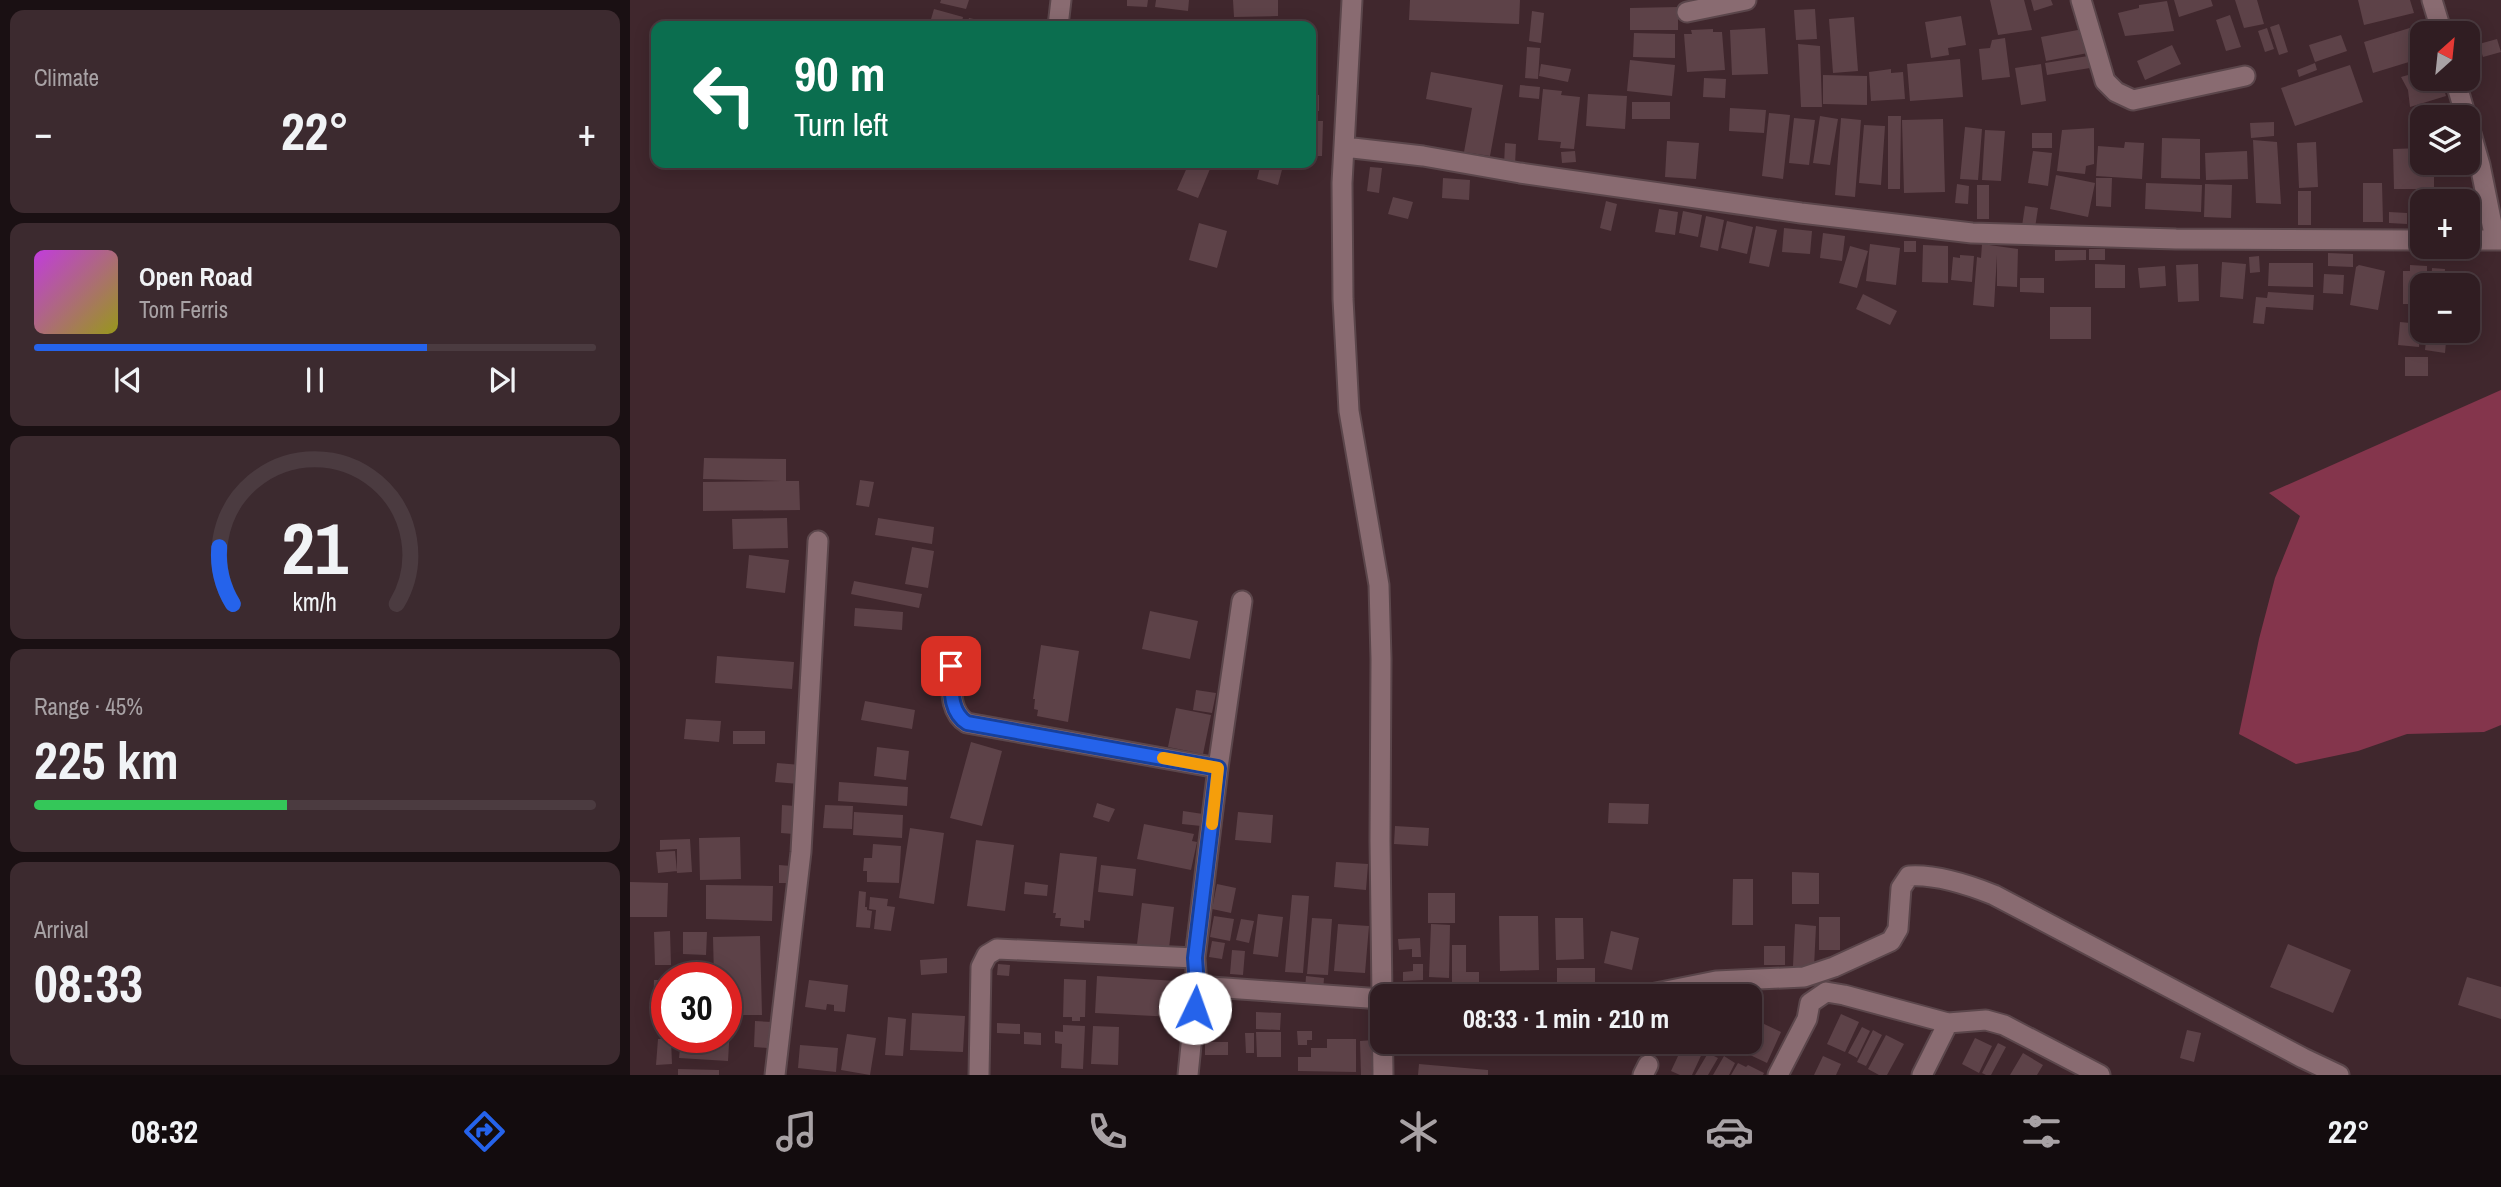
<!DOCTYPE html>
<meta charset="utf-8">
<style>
body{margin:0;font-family:"Archivo Narrow",sans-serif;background:#3c2a2f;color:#f1f3f6;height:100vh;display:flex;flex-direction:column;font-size:26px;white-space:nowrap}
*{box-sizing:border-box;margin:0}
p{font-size:23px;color:#a8a2a5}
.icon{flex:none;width:38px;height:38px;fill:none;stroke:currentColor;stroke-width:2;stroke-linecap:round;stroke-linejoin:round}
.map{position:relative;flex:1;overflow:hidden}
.panel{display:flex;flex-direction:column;gap:10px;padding:10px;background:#1a1013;width:630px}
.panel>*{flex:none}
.banner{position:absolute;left:21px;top:21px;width:665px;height:147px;border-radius:14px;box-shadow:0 4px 18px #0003,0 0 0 2px #4b3b40;background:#0b6e4f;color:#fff;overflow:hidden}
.needle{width:46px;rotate:27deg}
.fabs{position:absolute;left:1780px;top:21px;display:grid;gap:14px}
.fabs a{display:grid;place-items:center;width:70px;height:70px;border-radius:14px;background:#301d22;box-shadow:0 4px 18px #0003,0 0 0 2px #4b3b40;font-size:35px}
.speed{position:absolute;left:21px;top:962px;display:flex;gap:14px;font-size:35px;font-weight:700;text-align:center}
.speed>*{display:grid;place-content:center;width:91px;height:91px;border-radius:50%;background:#301d22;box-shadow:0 4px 18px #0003,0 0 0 2px #4b3b40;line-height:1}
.speed .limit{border:10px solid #d22;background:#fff;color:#111}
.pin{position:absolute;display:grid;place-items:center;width:60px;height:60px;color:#fff;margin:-30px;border-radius:14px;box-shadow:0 4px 10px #0006}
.me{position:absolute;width:77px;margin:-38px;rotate:3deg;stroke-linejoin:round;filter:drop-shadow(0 0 5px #0008)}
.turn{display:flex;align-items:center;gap:24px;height:147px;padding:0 28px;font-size:32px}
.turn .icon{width:91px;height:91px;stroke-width:2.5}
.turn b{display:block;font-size:49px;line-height:60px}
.big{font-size:52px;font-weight:700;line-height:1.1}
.panel .widget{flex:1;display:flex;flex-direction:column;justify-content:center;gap:10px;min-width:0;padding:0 24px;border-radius:14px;background:#3c2a2f}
.panel .dial{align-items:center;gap:0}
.dial svg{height:182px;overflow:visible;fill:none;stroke:#4b3b40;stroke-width:7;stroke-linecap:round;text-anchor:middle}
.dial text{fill:#f1f3f6;stroke:none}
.song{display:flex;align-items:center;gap:21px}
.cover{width:84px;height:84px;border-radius:10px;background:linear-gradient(135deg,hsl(290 70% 55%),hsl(60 70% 35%))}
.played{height:7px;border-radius:4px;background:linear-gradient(90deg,#2563eb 70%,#4b3b40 70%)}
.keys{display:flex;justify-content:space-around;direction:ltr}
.heat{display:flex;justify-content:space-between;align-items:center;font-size:38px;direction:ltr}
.charge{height:10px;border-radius:5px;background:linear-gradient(90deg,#34c759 45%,#4b3b40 0)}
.trip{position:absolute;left:740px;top:984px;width:392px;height:70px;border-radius:14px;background:#301d22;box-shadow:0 4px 18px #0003,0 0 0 2px #4b3b40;font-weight:700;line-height:70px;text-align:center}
.menu{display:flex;height:112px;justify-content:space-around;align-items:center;background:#130c0e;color:#a8a2a5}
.menu .icon{width:49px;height:49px}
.menu .selected{color:#2563eb}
.menu b{font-size:32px;color:#f1f3f6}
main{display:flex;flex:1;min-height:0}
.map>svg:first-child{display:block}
.green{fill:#84354c}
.building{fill:#5d4248}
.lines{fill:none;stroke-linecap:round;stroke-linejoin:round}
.minor-casing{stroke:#5b464b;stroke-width:23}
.minor{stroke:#896b71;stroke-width:19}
.route-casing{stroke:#184099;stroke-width:18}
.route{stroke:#2563eb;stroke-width:12}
.slow{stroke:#f59e0b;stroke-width:12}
</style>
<main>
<section class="panel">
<div class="widget"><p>Climate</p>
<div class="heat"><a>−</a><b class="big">22°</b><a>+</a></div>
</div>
<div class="widget">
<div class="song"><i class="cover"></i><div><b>Open Road</b><p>Tom Ferris</p></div></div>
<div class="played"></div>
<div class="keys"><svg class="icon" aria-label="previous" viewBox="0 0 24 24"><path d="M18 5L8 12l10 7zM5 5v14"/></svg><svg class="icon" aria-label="pause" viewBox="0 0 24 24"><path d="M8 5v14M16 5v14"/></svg><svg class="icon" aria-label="next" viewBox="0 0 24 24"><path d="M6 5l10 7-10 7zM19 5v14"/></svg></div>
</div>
<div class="widget dial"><svg viewBox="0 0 100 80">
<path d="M14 69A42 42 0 1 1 86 69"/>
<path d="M14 69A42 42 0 0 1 8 44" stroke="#2563eb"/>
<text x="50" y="56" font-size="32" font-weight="700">21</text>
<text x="50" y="72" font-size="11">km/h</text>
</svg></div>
<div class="widget"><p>Range · 45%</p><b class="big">225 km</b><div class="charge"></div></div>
<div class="widget"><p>Arrival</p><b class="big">08:33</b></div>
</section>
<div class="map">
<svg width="1871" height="1075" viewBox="0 0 1871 1075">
<rect width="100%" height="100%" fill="#40272d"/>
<path class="green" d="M1871,390V725L1854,732L1777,734L1728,751L1666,764L1609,734L1629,639L1645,578L1670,516L1639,493Z"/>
<path class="building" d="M311,0H339L336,9L310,3Z
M497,0H518L517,7L497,6Z
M526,0H559L558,11L525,7Z
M603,0H648V16L604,17Z
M780,0H890L889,24L779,20Z
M1360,0H1394L1402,30L1368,35Z
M1401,0H1421L1423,5L1404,11Z
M1544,0H1581L1583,6L1549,17Z
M1605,0H1627L1634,24L1614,28Z
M1728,0H1780L1784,13L1734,25Z
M1537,1L1544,31L1495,36L1488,13L1509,8V5Z
M1048,7V30H1000V8Z
M304,9L333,17L331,26H299Z
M1185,9L1187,39L1166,40L1164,10Z
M902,11L914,13L911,43L899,41Z
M1600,15L1611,47L1596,51L1586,20Z
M1331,16L1336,45L1318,48L1319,55L1301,58L1295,22Z
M1224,17L1228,71L1203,73L1199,19Z
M339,18L372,25V26H337Z
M662,19V26H603L602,21Z
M1796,23L1799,33H1792V58L1743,73L1734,42Z
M1649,24L1658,52L1649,55L1640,27Z
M1135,28L1138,74L1102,75L1100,30Z
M1637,28L1644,49L1635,52L1628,31Z
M1083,29V32H1092L1095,70L1057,72L1054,34H1062L1061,30Z
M1453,29L1458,53L1416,61L1411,37Z
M1004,33L1045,34V58L1003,57Z
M1711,35L1717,51L1685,62L1679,45Z
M1375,38L1380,77L1352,80L1349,49L1360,48L1362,40Z
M1867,39L1871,52L1853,57L1849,44Z
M1168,44L1190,46L1192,107H1171Z
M1542,45L1551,64L1515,80L1507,61Z
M897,47L910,48L908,79L895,78Z
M1458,56L1460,68L1417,75L1415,63Z
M1330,59L1333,97L1280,101L1277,64Z
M1000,60L1045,65L1042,96L997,91Z
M1685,63L1687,70L1669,77L1667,70Z
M911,64L941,69L938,82L909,76Z
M1411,64L1416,101L1391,105L1385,68Z
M1720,65L1733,102L1665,126L1651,88Z
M1261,69V73L1273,72L1275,99L1241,101L1239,72Z
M1792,71V79H1811L1816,96L1780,107L1778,90L1771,77Z
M801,72L873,85L860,156L834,152L842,108L796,99Z
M1193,75L1237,76V105L1193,104Z
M1074,78L1096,79L1095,98L1073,97Z
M890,85L910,87L909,99L889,97Z
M913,89L932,91L931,95L950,97L944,149L930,148L931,142L908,140Z
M958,94L997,96L995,129L956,126Z
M681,95H689V111H681Z
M1002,102H1040V119H1002Z
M1100,108L1136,110L1134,133L1099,131Z
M1139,113L1160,115L1153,179L1132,176Z
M1190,116L1208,119L1200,165L1183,163Z
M1258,116H1271L1270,189H1258Z
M1164,118L1185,120L1179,165L1159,163Z
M1211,118L1231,120L1225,197L1205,195Z
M1313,119L1315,192L1274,193L1272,120Z
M681,121H693L692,156H681Z
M1644,122V136L1621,138L1620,123Z
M1234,125L1255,126L1251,185L1229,183Z
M1335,127L1352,129L1348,180L1330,179Z
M1464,128V164L1456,166L1455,174L1427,171L1432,130Z
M1355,130L1375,131L1371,181L1352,180Z
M1402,133H1422V148H1402Z
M1532,138L1570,139V179L1531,178Z
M1623,140L1647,142L1651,204L1626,203Z
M1037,141L1069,143L1066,179L1035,177Z
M1495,142L1514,143L1512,179L1466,176L1468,146L1494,148Z
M1686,142L1688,187L1669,188L1667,143Z
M875,143L886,144L885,165H874Z
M1792,148V163H1808V175H1804V193H1786V189H1764L1763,149Z
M945,151L946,162L932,163L931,152Z
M1403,151L1422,153L1418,186L1398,183Z
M1617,151L1618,179L1576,180L1575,153Z
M559,163L582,164L568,198L547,190Z
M631,163L653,166L648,185L627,179Z
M740,167L752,168L749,193L737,191Z
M1426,175L1465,183L1458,217L1420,209Z
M813,178L840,180L839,200L812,198Z
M1466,178H1482L1481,207L1466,206Z
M1516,183L1572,185L1571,212L1515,209Z
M1733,183H1752L1753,222H1733Z
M1327,184L1339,186L1338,204L1325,203Z
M1575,184L1602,185L1601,218L1574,217Z
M1347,185H1359V219H1347Z
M1668,191H1681V225H1668Z
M763,197L783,202L778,219L758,214Z
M976,201L987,204L981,231L970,228Z
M1395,206L1408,208L1405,228L1392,226Z
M1850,207L1852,220L1841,222L1839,209Z
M1029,209L1048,212L1045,235L1025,232Z
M1053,211L1072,215L1068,237L1049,233Z
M1759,212L1777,213V224L1759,223Z
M1076,216L1094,220L1088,251L1070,247Z
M1097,221L1123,227L1117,254L1091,248Z
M569,223L597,231L587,268L559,260Z
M1126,226L1147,230L1139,267L1119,263Z
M1154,228L1182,231L1180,254L1152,252Z
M1193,233L1215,236L1212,261L1190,258Z
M1274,241H1286V252H1274Z
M1240,244L1270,248L1266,285L1236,281Z
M1352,244L1388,249L1387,287L1367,286V255L1364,307L1343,305L1347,257L1351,258Z
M1293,245L1318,246V283L1292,282Z
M1220,246L1238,251L1227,288L1209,283Z
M1459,249H1475V260H1459Z
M1425,250H1456V260L1425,261Z
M1698,253L1723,254V267L1698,266Z
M1330,255L1344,256L1342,282L1321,280L1323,257L1330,258Z
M1629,256L1630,272L1620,273L1619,257Z
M1592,262L1616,264L1613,299L1590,297Z
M1639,263H1683V287L1638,286Z
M1465,264L1495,265V288H1465Z
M1568,264L1569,301L1548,302L1546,265Z
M1729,265L1755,271L1748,310L1720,305L1726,267Z
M1780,265L1797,266V285H1792V304H1773V271H1780Z
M1535,266L1536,286L1510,288L1508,268Z
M1802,268L1815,269L1814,285H1801Z
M1694,274L1714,275L1713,294L1693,293Z
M1390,278H1414V293L1390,292Z
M1638,292L1684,295L1683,310L1636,307L1634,324L1623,323L1626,297L1637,298Z
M1233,294L1267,311L1260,325L1226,309Z
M1420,307H1461V339H1420Z
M1770,322L1791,324L1789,347L1768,345Z
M1797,331H1817L1815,353L1795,350Z
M1775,357H1798V376H1775Z
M74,458L156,459V481H169L170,510L73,511V482L152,481L73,479Z
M230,480L244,482L239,507L226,505Z
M157,518L158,548L103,549L102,519Z
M248,518L304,527L302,544L245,535Z
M282,547L304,551L298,588L275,584Z
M119,555L159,560L155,593L116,588Z
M224,581L292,594L289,608L221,594Z
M225,608L273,612L272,630L224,626Z
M520,611L568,621L560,659L512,649Z
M411,645L449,651L438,722L407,716L408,710L404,709L405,699H403Z
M87,656L164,662L162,689L85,683Z
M566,690L586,693L582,713L563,710Z
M235,701L285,710L282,729L231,720Z
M546,708L581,715L573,754L538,747Z
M56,719L91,721L89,742L54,739Z
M103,731H135V744H103Z
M341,742L372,751L352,826L320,818Z
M247,747L279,751L276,780L244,776Z
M147,763L171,765L169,784L145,782Z
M209,782L278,787L277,806L208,801Z
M467,803L485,809L479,822L463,817Z
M979,803L1019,804L1018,824L978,823Z
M152,805L165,806L164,834L151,833Z
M195,805L223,806L222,829L193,828Z
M553,811L573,814L571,826L552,824Z
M224,812L273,815L272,838L223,835Z
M608,812L643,815L641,843L605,840Z
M514,824L564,834L562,841L567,842L561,870L507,859Z
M765,826L799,828L798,846L764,844Z
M280,828L314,833L304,904L269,898Z
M110,837L111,879L70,880L69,838Z
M60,839L62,872L47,873V849L30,850V840Z
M346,840L384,845L375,911L337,906Z
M243,844L271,846L269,883L237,882V871H233L234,858H242Z
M45,851L47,871L28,873L26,852Z
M430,853L467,857L460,921L454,920V928L430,926L431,918H425L426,913H423Z
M706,862L738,864L736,890L704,887Z
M149,865L161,866L160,883H149Z
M471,865L506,869L503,896L468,892Z
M1162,872L1189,873V904H1162Z
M1103,879H1123V925H1102Z
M0,882L38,883L37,917H0Z
M395,882L418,885L417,896L394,894Z
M587,884L606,888L601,913L582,909Z
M76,885L143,886L142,921L76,919Z
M229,891L236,892L235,907H237V910L242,911L240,928L226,927Z
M798,893H825V923H798Z
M662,895L679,896L673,973L655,972Z
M240,897L258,899L257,906L265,907L261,931L244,929L246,910L239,909Z
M512,903L544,907L539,948L507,944Z
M628,914L653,917L648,957L623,954Z
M584,916L604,919L600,941L580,937Z
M869,916H908L909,970L870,971Z
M1189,917H1210V950H1189Z
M682,918L702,919L698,975L677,974Z
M925,918H953L954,959L926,960Z
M611,919L624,921L619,943L606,940Z
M708,924L739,926L735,973L704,971Z
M801,924L820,925L819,978L799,977Z
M1165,924L1186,926L1184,967L1163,966Z
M40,931L41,965H25L24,932Z
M981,931L1009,938L1002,970L974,963Z
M53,932H77L76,955L53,954Z
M130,936L132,1015H96V978H84L83,937Z
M790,938L791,957H782V949L769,950L768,939Z
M582,941L595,943L592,959L579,957Z
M1658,944L1721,970L1703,1013L1640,987Z
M822,945H836V972H849V992L822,993Z
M1134,946H1155V965H1134Z
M602,950L615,951L613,975L600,974Z
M317,958V973L291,975L290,960Z
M368,964L380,965L379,976L367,975Z
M783,964H793V980L773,981V972L783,971Z
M927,968H965V986H927Z
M467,976L546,981L544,1017L465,1013Z
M676,976L694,978L693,992L675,991Z
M1837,977L1871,987V1019L1828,1005Z
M434,979L456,980L455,1017H450V1021H442V1017H433Z
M24,980H37L36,1011H23Z
M179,980L218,985L215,1012L204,1011V1005L197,1004L196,1010L175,1007Z
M626,1012L651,1013L650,1030L626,1029Z
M282,1013L335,1016L333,1052L280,1050Z
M1211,1014L1229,1022L1215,1052L1197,1044Z
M258,1017L276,1019L273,1056L255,1055Z
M125,1021L142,1022L141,1043H137V1048L124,1047Z
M367,1023L390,1024V1034L367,1033Z
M1132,1023L1151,1032L1137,1063L1118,1054Z
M433,1025L455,1026L453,1069L431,1068L432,1044L425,1043V1031L433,1032Z
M463,1026L489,1027L488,1065L461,1064Z
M96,1027H100L98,1061L49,1058L51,1038H96Z
M1232,1027L1240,1031L1227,1058L1218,1053Z
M1243,1030L1252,1035L1236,1066L1227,1062Z
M1557,1030L1571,1033L1564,1062L1550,1058Z
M667,1031H682V1040H677V1045H668Z
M394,1032L411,1033V1045L394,1044Z
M626,1032H651V1057H627Z
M615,1033H624V1053H616Z
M217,1034L246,1038L240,1075L211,1070Z
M1256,1035L1274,1044L1257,1075H1249L1238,1069Z
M1345,1038L1362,1046L1349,1073L1332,1064Z
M28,1039H41L42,1064L26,1065Z
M697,1039H726V1072L668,1071V1057H681V1048H697Z
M744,1040V1075H731L730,1041Z
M1055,1041H1068L1076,1045L1062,1075H1050L1041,1071Z
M575,1042H598V1055H575Z
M1368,1043L1376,1047L1361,1075H1356L1352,1073Z
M170,1045L208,1048L206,1072L168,1068Z
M1078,1053L1088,1058L1078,1075H1065Z
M1393,1053L1413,1065L1407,1075H1380Z
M1094,1056L1105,1063L1099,1075H1083Z
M1193,1056L1211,1064L1206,1075H1184Z
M1108,1063L1116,1067L1118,1065L1134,1073L1133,1075H1101Z
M789,1064L858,1070V1075H788Z
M48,1069L89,1070V1075H48Z"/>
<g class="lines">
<g class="minor-casing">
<path id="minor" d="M722,0L712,183L713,299L719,411L749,585L751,659L750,841L753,1075
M1451,0L1475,81L1486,92L1503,100L1615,76
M1802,0L1812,33
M1057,12L1116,0
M428,26L431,0
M1825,79L1836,117
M1838,123L1850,165L1865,239
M714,147L793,156L890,173L1171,213L1342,233L1546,239L1792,240
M1838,240H1871
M321,666C322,686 318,711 337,723L588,768
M565,958L588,768L612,601
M1011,996L1086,981L1174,977L1204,967L1261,941L1268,929L1271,888L1279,876C1307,874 1339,885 1364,895L1673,1058L1709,1075
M145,1075L171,852L188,541
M349,1075L351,967L357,955L367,949L565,958L567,986
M558,1075L567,986L752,999
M1013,1075L1018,1065
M1148,1075L1177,1019L1180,1003L1196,992L1214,995L1318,1023L1356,1020L1374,1025L1470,1075
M1292,1075L1318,1023"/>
</g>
<use href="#minor" class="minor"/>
</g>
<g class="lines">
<g class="route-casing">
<path id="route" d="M321,666C322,686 318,711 337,723L588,768L565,958L567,986L565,1008"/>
</g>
<use href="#route" class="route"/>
<path class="slow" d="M533,758L588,768L582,824"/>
</g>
</svg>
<div class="fabs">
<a><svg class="needle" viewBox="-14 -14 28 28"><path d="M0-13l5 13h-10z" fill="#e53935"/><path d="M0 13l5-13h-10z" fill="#a8a2a5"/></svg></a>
<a><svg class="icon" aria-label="layers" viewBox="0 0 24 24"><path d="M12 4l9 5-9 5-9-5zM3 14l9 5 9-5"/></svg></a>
<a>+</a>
<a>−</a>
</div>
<div class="speed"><div class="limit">30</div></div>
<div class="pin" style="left:321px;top:666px;background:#d93025"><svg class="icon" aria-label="arrive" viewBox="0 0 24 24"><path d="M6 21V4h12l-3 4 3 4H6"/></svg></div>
<svg class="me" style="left:565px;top:1008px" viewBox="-20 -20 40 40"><circle r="19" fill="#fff"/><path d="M0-13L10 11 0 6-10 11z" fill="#2563eb"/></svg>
<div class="trip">08:33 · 1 min · 210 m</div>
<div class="banner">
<div class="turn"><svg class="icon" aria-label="left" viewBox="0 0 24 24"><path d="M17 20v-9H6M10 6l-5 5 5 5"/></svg><div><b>90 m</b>Turn left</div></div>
</div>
</div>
</main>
<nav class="menu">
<b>08:32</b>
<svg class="icon selected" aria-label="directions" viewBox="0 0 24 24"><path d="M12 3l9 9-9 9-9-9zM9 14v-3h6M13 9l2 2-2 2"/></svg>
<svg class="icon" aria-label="music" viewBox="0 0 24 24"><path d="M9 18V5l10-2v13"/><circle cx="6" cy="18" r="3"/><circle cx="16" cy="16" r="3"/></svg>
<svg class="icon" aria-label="phone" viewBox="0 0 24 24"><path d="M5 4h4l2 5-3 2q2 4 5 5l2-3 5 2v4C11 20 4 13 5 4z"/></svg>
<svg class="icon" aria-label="climate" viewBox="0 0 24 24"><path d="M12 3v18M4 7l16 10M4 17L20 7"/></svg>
<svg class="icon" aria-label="car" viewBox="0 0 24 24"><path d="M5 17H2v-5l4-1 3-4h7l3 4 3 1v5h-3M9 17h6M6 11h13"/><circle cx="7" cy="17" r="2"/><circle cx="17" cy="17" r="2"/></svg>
<svg class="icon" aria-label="filters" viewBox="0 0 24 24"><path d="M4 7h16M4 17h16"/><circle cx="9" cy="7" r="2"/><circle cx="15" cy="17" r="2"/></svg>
<b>22°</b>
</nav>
